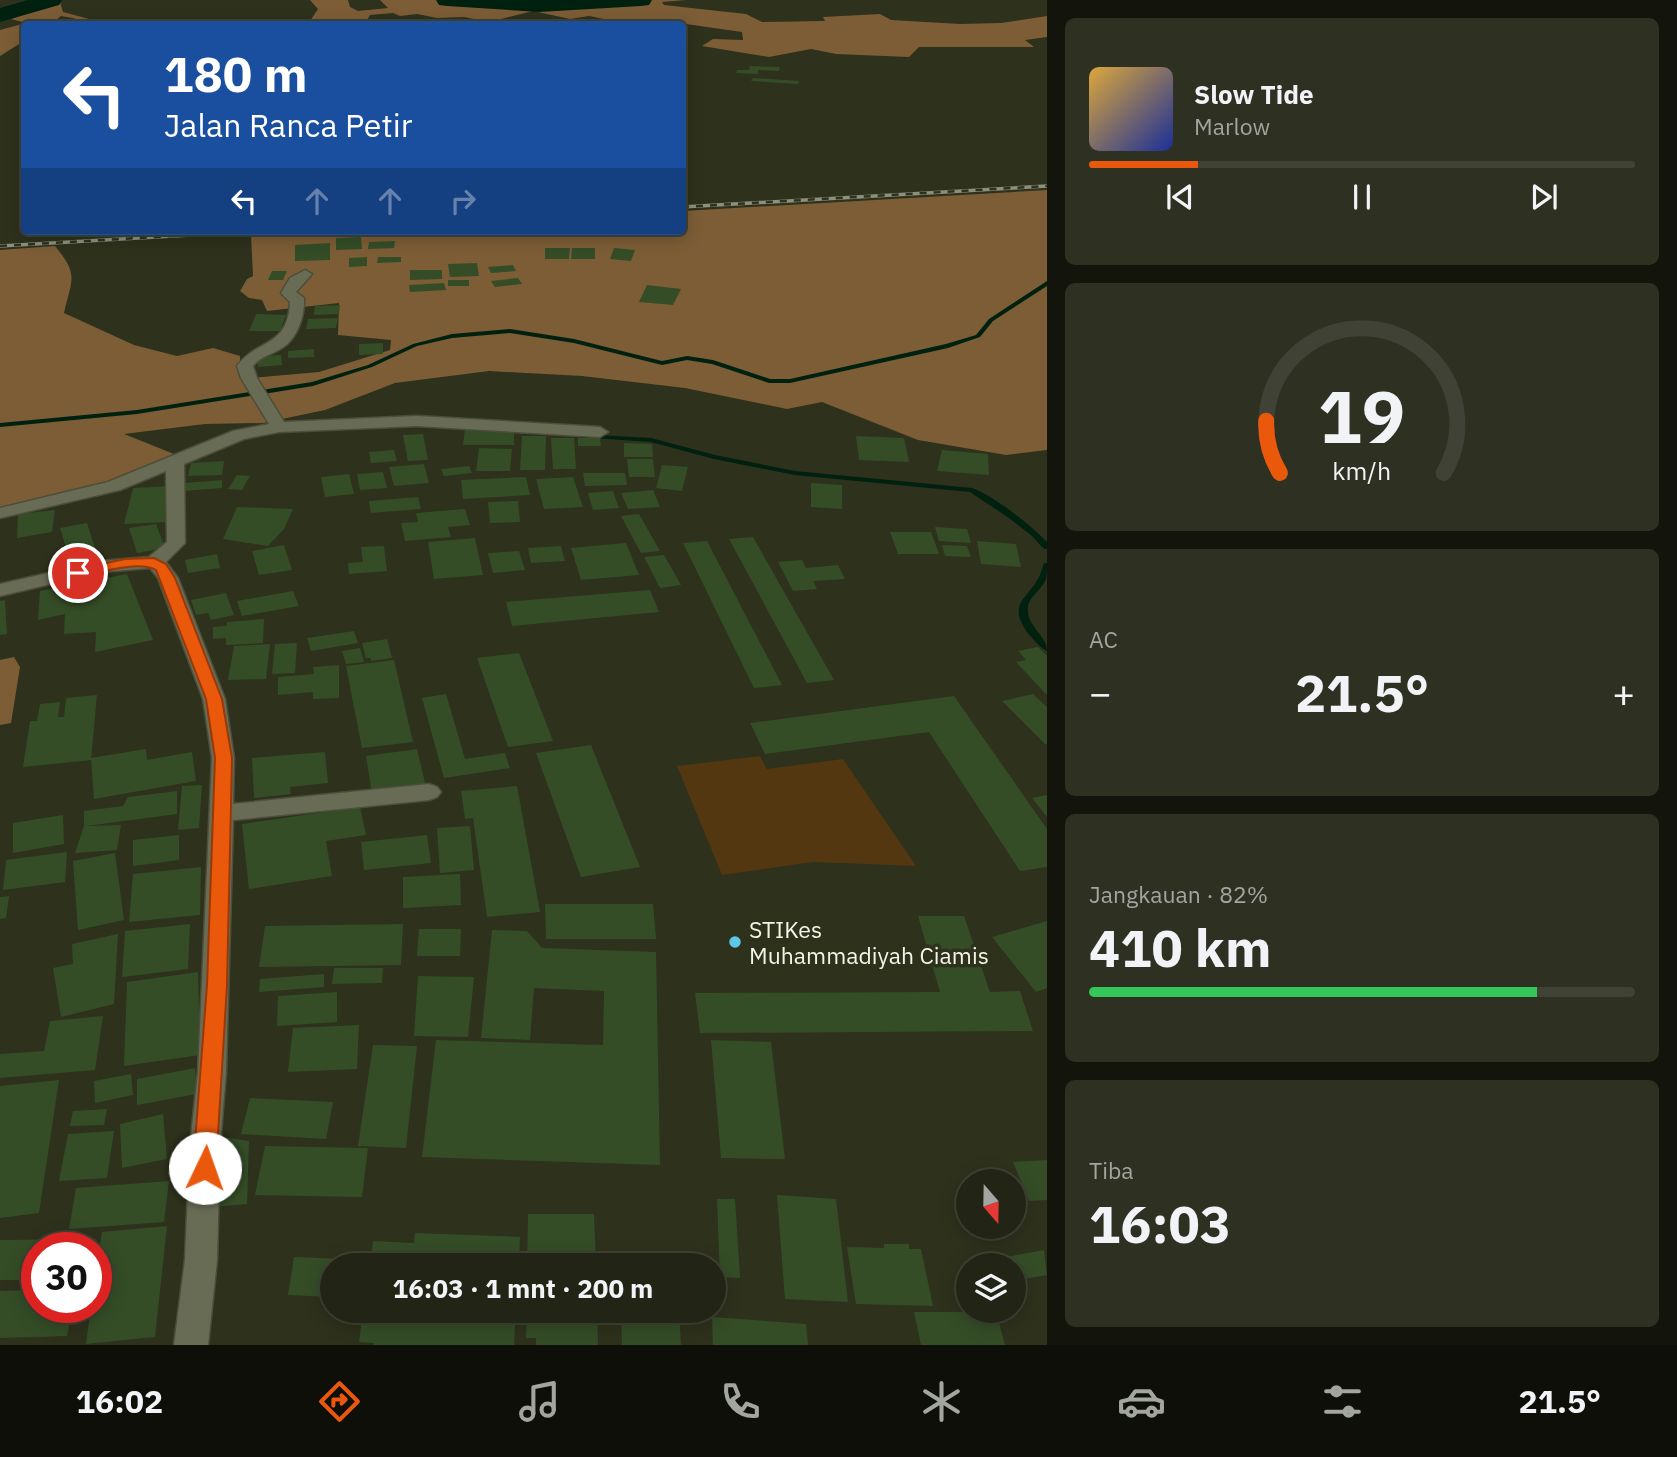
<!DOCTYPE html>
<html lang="id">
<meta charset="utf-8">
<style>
body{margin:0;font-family:"IBM Plex Sans",sans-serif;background:#2e3122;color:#f1f3f6;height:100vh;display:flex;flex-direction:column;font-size:26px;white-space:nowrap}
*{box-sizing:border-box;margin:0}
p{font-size:23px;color:#a2a5a0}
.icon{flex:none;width:38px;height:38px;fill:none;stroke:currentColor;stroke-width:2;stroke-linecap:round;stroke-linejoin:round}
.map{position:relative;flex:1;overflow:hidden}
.details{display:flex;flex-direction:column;gap:18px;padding:18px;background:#13140c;width:630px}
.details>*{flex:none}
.guide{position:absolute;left:21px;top:21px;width:665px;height:214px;border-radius:7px;box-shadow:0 4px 18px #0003,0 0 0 2px #3f4234;background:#1a4fa0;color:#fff;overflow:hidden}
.needle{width:46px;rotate:160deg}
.tools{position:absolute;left:956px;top:1169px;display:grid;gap:14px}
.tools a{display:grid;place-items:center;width:70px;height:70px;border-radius:50%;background:#222515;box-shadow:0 4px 18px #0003,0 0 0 2px #3f4234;font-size:35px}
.speed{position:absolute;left:21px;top:1232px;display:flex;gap:14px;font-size:35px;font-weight:700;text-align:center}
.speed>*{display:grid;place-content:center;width:91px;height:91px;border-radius:50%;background:#222515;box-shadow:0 4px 18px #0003,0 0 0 2px #3f4234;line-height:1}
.speed .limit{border:10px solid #d22;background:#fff;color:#111}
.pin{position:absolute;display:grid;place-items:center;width:60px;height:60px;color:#fff;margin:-30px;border:4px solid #fff;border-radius:50%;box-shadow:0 2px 7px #0007}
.me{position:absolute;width:77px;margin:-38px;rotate:3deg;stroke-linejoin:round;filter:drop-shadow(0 0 5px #0008)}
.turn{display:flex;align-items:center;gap:24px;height:147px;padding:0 28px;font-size:32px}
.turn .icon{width:91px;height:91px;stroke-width:2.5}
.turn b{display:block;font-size:49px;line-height:60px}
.lanes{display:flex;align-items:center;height:66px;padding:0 28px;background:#0003;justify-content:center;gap:35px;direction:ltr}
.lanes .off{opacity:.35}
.big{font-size:52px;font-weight:700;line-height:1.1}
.details .tile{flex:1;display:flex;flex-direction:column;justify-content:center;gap:10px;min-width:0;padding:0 24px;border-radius:10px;background:#2e3122}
.details .dial{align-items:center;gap:0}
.dial svg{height:182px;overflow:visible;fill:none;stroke:#3f4234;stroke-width:7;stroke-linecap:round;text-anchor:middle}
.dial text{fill:#f1f3f6;stroke:none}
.song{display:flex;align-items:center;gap:21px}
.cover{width:84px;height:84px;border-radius:10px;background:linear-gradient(135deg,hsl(40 70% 55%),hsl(230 70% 35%))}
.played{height:7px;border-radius:4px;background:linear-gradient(90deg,#ea580c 20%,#3f4234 20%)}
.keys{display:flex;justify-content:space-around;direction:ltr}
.heat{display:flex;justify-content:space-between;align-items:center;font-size:38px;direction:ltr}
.charge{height:10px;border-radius:5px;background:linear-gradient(90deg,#34c759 82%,#3f4234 0)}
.trip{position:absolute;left:320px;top:1253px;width:406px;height:70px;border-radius:35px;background:#222515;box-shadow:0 4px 18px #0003,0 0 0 2px #3f4234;font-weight:700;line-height:70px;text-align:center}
.tabs{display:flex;height:112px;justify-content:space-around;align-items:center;background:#0e0f08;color:#a2a5a0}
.tabs .icon{width:49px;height:49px}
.tabs .current{color:#ea580c}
.tabs b{font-size:32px;color:#f1f3f6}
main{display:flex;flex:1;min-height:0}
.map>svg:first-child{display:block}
.green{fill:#523711}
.forest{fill:#7c5d36}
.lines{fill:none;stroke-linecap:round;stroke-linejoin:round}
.stream{fill:#00210f;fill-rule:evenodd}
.river{fill:#00210f;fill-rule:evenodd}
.building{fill:#344d27}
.minor-casing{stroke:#4c4e3b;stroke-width:3}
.minor{fill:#696c55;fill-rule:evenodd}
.rail-casing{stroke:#8e907f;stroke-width:3.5}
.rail{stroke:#2e311c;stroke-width:2.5;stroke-dasharray:7;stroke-linecap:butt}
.route{fill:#ea580c;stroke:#983908;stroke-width:2}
.poi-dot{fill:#5cc7e7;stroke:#2e311c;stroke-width:2.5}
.labels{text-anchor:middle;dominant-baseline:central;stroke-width:7;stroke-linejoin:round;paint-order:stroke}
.near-poi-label{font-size:23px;fill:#f3f5e8;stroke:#2e311c;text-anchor:start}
</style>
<main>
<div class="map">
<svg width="1047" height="1345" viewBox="0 0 1047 1345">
<rect width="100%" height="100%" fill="#2e311c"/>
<path class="green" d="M760,756L767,769L843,759L916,866L813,862L722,875L677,766Z"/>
<path class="forest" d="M310,0H348L350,7L358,11L388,8L380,0H686L662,2L664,5L746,14L762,22L825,21L823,17L880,14L891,20L960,24L1001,23L1047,16V37L1025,40L1034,47H919L909,57L836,54L811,49L769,57L702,46L713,39L743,40L742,32L679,23L629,24L589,16L570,19L533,11L489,22L464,17L437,18L417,14L400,16L393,13L370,15L365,24H302L310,21L318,9Z
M60,2L63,12L108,24C91,25 78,18 61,16L51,24H24V41L0,56V30L26,23L11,19Z
M1047,190V450L1006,455L918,440L822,402L787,409L685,388L582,376L489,371L395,383L325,410L263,423L205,424L124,434L179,456L95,489L0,511V250L55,246C80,276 71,280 64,313L134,345L177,356L213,348L240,356V379L319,372L390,350L391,340L338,335L339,303L267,311L262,300L249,298L240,291L247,279L253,276L251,235L322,231H682L683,211Z
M14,657L20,667L11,723L0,725V660Z"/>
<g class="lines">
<path class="stream" d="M1047,281V286L993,321L980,337L948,348L790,383H769L712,364L687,360L662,365L574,343L510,333L452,338L417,346L372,367L313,386L137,414L0,427V423L137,410L312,382L368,365L413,344L452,334L510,329L574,339L662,361L687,356L713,360L770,379H790L946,344L976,335L989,319Z
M580,434L651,438L715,455L795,471L972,488C996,497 1029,524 1047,542V549H1044L1032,536L1009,518L970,492L795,475L714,459L651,442L578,437L577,436Z
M1044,563H1047C1047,568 1047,574 1046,579C1041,592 1026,597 1028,612C1029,628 1047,636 1047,651C1039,647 1033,639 1027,632C1008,604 1026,600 1038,579C1041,574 1042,568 1044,563Z"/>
<path class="river" d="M28,0H62L59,5L0,22V8Z
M436,0H652L649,5L641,6L539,12L447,6L439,5Z"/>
</g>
<path class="building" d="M750,66L780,67L779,71L758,70V74L736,73L737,70H749Z
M753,78L799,81L798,84L751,81Z
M361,237L362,249L336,250V238Z
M395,241L394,248L368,249L369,242Z
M330,243V260L295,261V245Z
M545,248H570L569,259H545Z
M572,248H595V259H571Z
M614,248L635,250L631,261L610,259Z
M367,257V266L349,267V258Z
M378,257H401V262L377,263Z
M477,263L479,276L450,277L448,264Z
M513,265L516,271L491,273L488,267Z
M410,270H442V279L410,280Z
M272,271H287L283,280H268Z
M518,278L522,284L495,287L491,281Z
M448,280H469V286H448Z
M444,283L446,290L410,292L409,285Z
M647,285L681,289L673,305L639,302Z
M340,305L339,314L314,315L315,306Z
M256,314L286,315L280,331H249Z
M338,318L336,328L306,329L308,319Z
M383,343V354L359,355V344Z
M314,349V357L288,358V351Z
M281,355L282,365L258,367V356Z
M465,428H514V445H463Z
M423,434L428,460L408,461L403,435Z
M522,436H546L545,470H520Z
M856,436L904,438L909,462L859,460Z
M551,438H574L576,469H553Z
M578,438H600L601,446H578Z
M624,443L652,444L653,457H624Z
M479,448L512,449L510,471H476Z
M394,450L397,461L371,463L369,452Z
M942,450L988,454L989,475L937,471Z
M627,459H653L655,477H629Z
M224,461L222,475L188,476L191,463Z
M424,464L429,483L394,486L389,467Z
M662,465L688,467L682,491L656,488Z
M469,466L472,473L444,476L441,469Z
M383,472L387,488L360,490L357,474Z
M583,473H625L627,485L585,486Z
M349,474L354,494L325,497L321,477Z
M237,475L250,476L242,490L228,489Z
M526,477L530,495L463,499L461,480Z
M573,477L583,507L544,509L536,479Z
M222,480V488L184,491L185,483Z
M811,483L842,485V509L811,507Z
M174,486L168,522L124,524L133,488Z
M653,490L660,507L628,509L621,493Z
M613,491L619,508L593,510L588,493Z
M418,497L421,509L371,513L369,501Z
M518,501L520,522L490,523L488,502Z
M237,507L293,509L284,529L268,546L223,539Z
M465,509L470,525L448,527L451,537L405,541L401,523L418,522L416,513Z
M55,510L52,532L17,538L18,514Z
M639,514L660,551L641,553L621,516Z
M87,523L97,554L70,560L60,528Z
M156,524L165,548L137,553L129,528Z
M935,527L967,529L971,543L939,541Z
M890,532H931L939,554H898Z
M753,537L834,680L807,683L729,539Z
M475,538L483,575L434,579L428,542Z
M707,541L782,685L754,688L683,543Z
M977,541L1016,544L1021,567L981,564Z
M626,543L639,575L581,580L571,548Z
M284,545L292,570L259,575L252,551Z
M942,545L967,546L971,557L945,556Z
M384,546L387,571L349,574L348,563L363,562L361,547Z
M561,546L565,561L531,563L528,548Z
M519,551L525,570L493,573L488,553Z
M217,554L220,568L188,573L185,560Z
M664,555L681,585L660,588L644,557Z
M802,560L806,568L838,565L845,579L813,581L817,589L793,591L778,562Z
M127,574L153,640L95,652L96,632L64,634L65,614L38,620L40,591Z
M650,590L659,612L512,626L506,602Z
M293,591L299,606L242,616L237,601Z
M226,593L234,615L211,620L208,613L196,615L191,600Z
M5,600L7,634L0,635V601Z
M264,619L263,643L226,645V638L213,639V627L227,626V622Z
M354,631L358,643L311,651L307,638Z
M387,639L392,658L371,661V658H366L362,643Z
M297,643L295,673L272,674L275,644Z
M270,644L266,679L228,680L234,646Z
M1038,647L1047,656V695L1016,662L1026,660L1018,651Z
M360,648L364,662L346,664L342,651Z
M519,653L553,741L508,747L477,658Z
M394,660L413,742L362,748L346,666Z
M339,665V698L313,699V692L278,695V677L314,674L313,667Z
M446,694L465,759L505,753L510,768L444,778L422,698Z
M1033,694L1047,707V744H1045L1002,701Z
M97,695L91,760L23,767L30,721H37L40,704L60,702L58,717H64L66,698Z
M954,696L1047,829V867L1020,871L929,732L765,754L750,723Z
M591,745L640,867L581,877L536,753Z
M146,749L147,760L192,752L196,781L94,799L91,758Z
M417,749L426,787L372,794L366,756Z
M325,752L328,783L290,787L291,794L254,798L252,758Z
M202,785L199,828L178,830L182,786Z
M517,786L540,912L487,917L473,818L465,819L461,791Z
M177,791V814L86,826L121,825L117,850L75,853L84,826V811L123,806L128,797Z
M1047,795V817L1032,798Z
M360,807L366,835L326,841L332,876L249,889L242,824Z
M63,815L64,844L13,853V823Z
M470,826L474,870L440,873L437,828Z
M179,835V860L133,866V840Z
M427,835L431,863L364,870L361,842Z
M67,852L65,882L3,890L6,860Z
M115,853L124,920L78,930L73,861Z
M201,867L200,915L129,922L133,874Z
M460,874L461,905L403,908V877Z
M9,896L6,918L0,919V897Z
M545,904H653L656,939H546Z
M918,916H964L990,992L1020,991L1033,1031L700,1033L695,993L940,992Z
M1047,921V988L1036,992L992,937Z
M190,924L188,969L122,977L125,931Z
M403,924L401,965L259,967L265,926Z
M419,929H461L460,956H417Z
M492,930L527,931L542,948L656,952L660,1165L422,1157L436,1040L603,1045L604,991L534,988L530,1040L481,1038Z
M118,934L114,1004L61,1017L53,968L73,964L72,944Z
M334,968H383L382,983L332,984Z
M198,972L200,1055L124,1066L127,982Z
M324,974V987L259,992L260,979Z
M418,976L474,977L468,1037L414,1036Z
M337,992V1022L277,1026L278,996Z
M103,1016L95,1070L0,1078V1054L44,1051L50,1021Z
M359,1025L357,1069L288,1072L293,1028Z
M711,1040L771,1042L785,1159L721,1158Z
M373,1045L417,1046L406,1148L358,1146Z
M195,1068L197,1094L137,1105V1079Z
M131,1074L133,1095L95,1103L94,1081Z
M59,1080L39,1213L0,1218V1086Z
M250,1098L333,1102L326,1139L241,1134Z
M107,1109L104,1125L70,1126L73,1111Z
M163,1114L167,1159L122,1168L120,1124Z
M114,1131L107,1178L59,1181L68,1134Z
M216,1136L249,1141L247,1204L212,1207Z
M265,1146L368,1148L362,1197L255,1195Z
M1047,1160V1200L1029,1201L1013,1162Z
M169,1181L164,1222L69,1229L76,1188Z
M777,1195L836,1199L848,1302L785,1299Z
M717,1199H735L740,1278L720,1277Z
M528,1214H594L596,1265H527Z
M167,1226L155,1337L86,1344L91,1307H96V1272L102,1232Z
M415,1233L520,1237L519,1265H332V1297L288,1295L294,1257L371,1260L373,1241L414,1243Z
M96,1239L94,1248H37V1280H0V1240Z
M884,1244H909V1249H921L933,1306L856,1304L847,1247L884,1248Z
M1044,1250L1047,1275L1013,1281V1265H992L990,1260Z
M619,1254L675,1255L676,1265H619Z
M37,1290V1307H73L67,1336L0,1338V1291Z
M363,1311H516L514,1345H374V1343L359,1342Z
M527,1311H597L598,1345H536V1338H526Z
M621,1311H679L681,1345H622Z
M914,1312H996L1005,1345H921Z
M712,1317L806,1324L808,1345H713Z"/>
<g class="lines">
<g class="minor-casing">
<path id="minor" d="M305,270L312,274L296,292L304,298C305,316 297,339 282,348C271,355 261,356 253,366L257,378L284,422L417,416L600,427L608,432L600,437L417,426L279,432L244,439L184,464L185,543L166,562L178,578L225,699L234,758L233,804L429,784L437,787L441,792L437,797L429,800L233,820L226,1072L220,1145L217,1260L208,1345H174L185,1260L190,1145L198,1072L212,758L203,699L158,578L150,568L101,572L0,596V584L101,561L149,557L167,542L166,471L120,490L0,518V508L108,482L233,431L269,424L241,378L237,366C258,338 288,348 290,302L281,293L290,278Z"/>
</g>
<use href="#minor" class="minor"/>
<g class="rail-casing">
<path id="rail" d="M682,207L1047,186
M0,246L260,231"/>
</g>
<use href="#rail" class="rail"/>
</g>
<path class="route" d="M154,558L166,564L175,578L222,699L232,758L227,985L216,1168L213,1175L205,1178L196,1175L193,1168L207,985L215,758L206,699L156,570C139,560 97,573 78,577L71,573L73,570L125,559Z"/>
<circle class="poi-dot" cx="735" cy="942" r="7"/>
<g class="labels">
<g class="near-poi-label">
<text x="749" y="929">STIKes<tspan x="749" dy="26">Muhammadiyah Ciamis</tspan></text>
</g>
</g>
</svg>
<div class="tools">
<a><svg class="needle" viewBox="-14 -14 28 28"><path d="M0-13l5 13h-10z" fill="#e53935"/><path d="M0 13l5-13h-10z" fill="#a2a5a0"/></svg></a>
<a><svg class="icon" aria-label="layers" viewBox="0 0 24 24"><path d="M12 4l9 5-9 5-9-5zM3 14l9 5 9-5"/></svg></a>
</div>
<div class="speed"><div class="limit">30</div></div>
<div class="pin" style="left:78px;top:573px;background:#d93025"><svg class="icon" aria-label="arrive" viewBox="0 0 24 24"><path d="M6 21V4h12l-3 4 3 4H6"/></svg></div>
<svg class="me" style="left:205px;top:1168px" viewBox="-20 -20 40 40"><circle r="19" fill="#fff"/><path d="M0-13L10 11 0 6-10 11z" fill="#ea580c"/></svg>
<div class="trip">16:03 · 1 mnt · 200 m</div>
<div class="guide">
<div class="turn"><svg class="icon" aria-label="left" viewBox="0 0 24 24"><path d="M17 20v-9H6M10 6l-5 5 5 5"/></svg><div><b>180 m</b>Jalan Ranca Petir</div></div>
<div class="lanes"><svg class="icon" aria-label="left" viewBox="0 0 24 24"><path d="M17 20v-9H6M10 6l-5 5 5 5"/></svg><svg class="icon off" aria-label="ahead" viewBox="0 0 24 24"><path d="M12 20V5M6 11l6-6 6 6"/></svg><svg class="icon off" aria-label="ahead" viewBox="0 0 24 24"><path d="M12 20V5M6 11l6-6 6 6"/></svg><svg class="icon off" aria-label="right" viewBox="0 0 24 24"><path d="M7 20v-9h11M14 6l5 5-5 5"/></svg></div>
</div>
</div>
<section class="details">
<div class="tile">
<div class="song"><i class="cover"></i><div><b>Slow Tide</b><p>Marlow</p></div></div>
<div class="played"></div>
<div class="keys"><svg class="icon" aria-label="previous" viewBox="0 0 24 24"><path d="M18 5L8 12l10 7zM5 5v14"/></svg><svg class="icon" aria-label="pause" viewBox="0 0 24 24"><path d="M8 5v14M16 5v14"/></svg><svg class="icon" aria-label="next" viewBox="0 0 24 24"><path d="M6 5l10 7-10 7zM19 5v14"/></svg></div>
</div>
<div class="tile dial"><svg viewBox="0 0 100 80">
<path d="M14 69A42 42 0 1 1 86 69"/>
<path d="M14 69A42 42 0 0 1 8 46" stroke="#ea580c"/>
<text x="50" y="56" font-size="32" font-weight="700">19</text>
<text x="50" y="72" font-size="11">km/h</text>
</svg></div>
<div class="tile"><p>AC</p>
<div class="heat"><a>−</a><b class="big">21.5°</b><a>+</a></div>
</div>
<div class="tile"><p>Jangkauan · 82%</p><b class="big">410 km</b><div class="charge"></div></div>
<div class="tile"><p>Tiba</p><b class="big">16:03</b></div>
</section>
</main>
<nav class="tabs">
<b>16:02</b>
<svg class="icon current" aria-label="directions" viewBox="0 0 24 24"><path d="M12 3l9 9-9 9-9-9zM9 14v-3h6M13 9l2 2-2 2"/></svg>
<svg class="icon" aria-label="music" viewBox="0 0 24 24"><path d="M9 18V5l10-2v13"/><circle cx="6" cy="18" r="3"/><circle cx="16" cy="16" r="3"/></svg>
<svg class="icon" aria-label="phone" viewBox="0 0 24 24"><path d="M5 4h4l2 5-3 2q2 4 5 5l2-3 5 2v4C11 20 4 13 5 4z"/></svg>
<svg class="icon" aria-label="climate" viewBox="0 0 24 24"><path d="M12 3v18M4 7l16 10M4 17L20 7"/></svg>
<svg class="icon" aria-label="car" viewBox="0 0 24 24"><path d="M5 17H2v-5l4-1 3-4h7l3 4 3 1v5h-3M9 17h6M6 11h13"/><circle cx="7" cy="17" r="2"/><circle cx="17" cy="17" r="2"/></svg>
<svg class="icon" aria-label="filters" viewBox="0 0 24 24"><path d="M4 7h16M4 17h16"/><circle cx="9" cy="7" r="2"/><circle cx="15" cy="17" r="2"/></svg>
<b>21.5°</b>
</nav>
